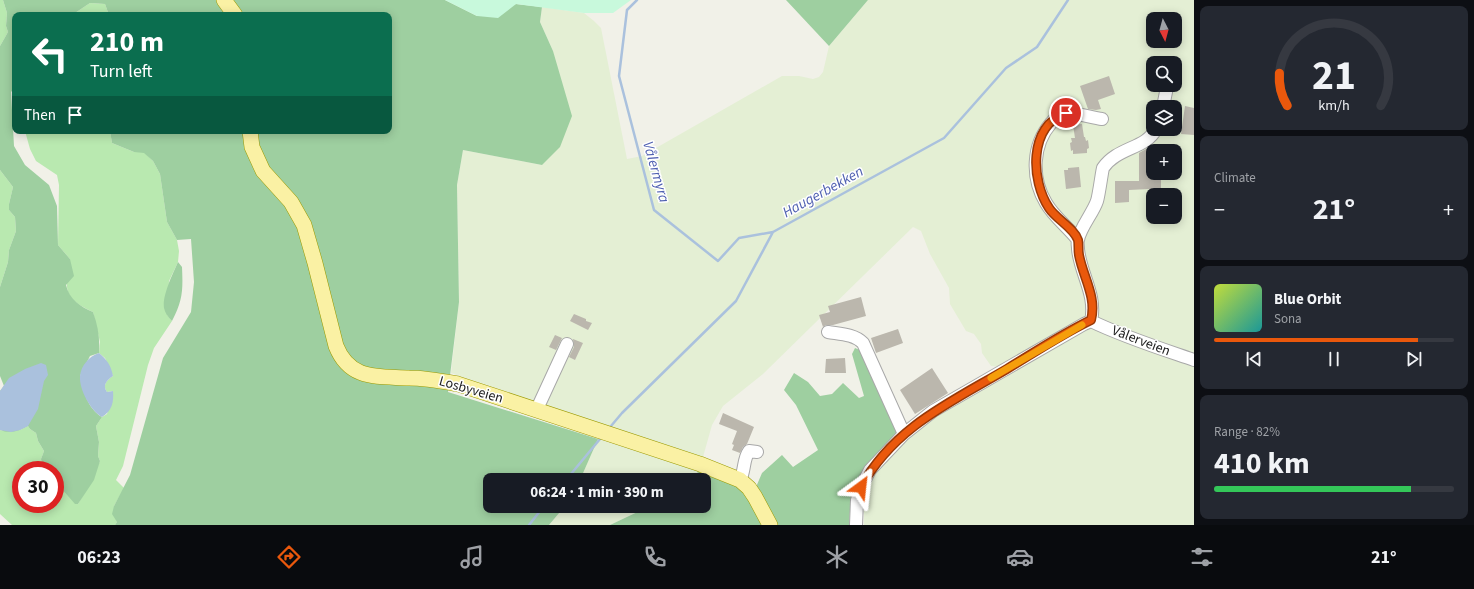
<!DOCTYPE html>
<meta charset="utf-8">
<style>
body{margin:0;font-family:"Source Sans 3",sans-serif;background:#242831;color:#f1f3f6;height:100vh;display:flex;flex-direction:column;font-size:15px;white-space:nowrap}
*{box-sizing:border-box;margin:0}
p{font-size:13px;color:#9ea1a6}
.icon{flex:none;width:22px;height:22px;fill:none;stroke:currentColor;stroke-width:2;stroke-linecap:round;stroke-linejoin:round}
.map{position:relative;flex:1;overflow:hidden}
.drawer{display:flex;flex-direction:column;gap:6px;padding:6px;background:#0d0f14;width:280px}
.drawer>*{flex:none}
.hud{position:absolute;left:12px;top:12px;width:380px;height:122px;border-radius:8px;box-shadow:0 2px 10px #0003;background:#0b6e4f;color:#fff;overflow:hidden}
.needle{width:26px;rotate:174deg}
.fabs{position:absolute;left:1146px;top:12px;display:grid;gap:8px}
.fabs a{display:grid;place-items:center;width:36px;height:36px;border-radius:8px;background:#171b24;box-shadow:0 2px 10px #0003;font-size:20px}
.speed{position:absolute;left:12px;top:461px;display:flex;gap:8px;font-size:20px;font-weight:700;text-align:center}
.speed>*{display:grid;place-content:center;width:52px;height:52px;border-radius:50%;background:#171b24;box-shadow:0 2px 10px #0003;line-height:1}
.speed .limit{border:6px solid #d22;background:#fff;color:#111}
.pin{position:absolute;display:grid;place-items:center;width:34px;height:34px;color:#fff;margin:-17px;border:2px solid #fff;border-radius:50%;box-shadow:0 1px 4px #0007}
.me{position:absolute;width:44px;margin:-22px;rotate:30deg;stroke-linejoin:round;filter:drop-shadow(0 0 3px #0008)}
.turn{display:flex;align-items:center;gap:14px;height:84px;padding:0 12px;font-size:18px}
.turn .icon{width:52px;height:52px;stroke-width:2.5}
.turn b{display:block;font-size:28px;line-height:34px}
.then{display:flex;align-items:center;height:38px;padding:0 12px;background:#0003;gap:8px;font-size:15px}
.big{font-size:30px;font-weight:700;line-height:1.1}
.drawer .card{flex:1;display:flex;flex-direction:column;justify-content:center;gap:6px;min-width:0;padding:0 14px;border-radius:8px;background:#242831}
.drawer .dial{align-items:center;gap:0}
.dial svg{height:104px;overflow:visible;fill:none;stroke:#363941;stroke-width:7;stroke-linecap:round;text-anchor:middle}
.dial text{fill:#f1f3f6;stroke:none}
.song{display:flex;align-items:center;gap:12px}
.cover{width:48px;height:48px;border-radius:6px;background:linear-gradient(135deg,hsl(70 70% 55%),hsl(180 70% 35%))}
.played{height:4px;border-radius:2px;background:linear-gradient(90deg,#ea580c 85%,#363941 85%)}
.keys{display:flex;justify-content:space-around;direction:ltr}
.heat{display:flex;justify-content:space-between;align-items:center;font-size:22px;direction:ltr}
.charge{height:6px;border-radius:3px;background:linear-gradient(90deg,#34c759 82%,#363941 0)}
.trip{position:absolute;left:483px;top:473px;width:228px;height:40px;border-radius:8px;background:#171b24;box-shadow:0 2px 10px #0003;font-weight:700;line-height:40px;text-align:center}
.menu{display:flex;height:64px;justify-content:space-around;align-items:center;background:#090b0e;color:#9ea1a6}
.menu .icon{width:28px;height:28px}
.menu .active{color:#ea580c}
.menu b{font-size:18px;color:#f1f3f6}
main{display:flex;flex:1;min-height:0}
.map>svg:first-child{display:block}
.farmland{fill:#e4efd4;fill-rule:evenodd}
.grass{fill:#b9e9b0}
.forest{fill:#9ecfa0}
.park{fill:#c8f9dc}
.water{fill:#aac1dd}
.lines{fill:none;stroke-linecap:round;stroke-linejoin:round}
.stream{stroke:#aac1dd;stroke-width:2.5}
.building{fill:#bbb7ad}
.minor-casing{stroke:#a8a8a8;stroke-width:14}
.major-casing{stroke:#9b9b03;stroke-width:16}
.minor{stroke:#fff;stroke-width:12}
.major{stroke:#faf1a4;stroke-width:15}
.route-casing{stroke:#983908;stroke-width:10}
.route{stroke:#ea580c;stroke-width:7}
.slow{stroke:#f59e0b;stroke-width:7}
.labels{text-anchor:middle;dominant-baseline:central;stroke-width:3;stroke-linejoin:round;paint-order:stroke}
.street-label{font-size:14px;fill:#212121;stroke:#fff}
.water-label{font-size:15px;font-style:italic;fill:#4e5fb0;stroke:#fff}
</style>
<main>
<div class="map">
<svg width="1194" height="525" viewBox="0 0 1194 525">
<rect width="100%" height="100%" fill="#f1f1e8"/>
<path class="farmland" d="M868,0H1194V525H864V488L893,452L925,423L973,393L1008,376L1002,367L991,366L982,353L981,344L974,334L966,331L950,304L949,288L930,254L921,231L913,227L763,374L723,406L712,425L703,457L451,373L459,302L457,185L463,150L542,165L553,51L540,22L542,7L584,13L594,21L601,28L627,159L642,156L782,76H799L813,79L819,77L823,72L829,46ZM1153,19H1175V41H1153ZM1153,63H1175V85H1153ZM1153,107H1175V129H1153ZM1153,151H1175V173H1153ZM1153,195H1175V217H1153Z
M598,439L698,471L695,480H580Z
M565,506H674L668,511L648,507L610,525H549Z"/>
<path class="grass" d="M0,0H3L7,13L6,26L8,32L0,46Z
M90,3L105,4L109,15H72Z
M25,131H110L112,143L134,152H144L153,161L160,174L167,222L177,240L179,251L178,262L169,281L167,315L172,321L154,348L148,365L123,466L116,480L124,488L114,506L117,522L115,525H12L0,514V430L2,431L20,430L28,426L30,429L36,433L38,441L44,451L41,459L43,470H21V504H55V481L78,504L85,492L100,461L98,456L99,442L96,426L102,417L107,414L113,391L107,392C102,385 107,380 113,376L105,358L99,353L100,342L93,312C62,297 65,290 70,259L58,245L59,185L57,175L36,161L30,149Z
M0,170L13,187L9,204V210L15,217L16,231L9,250L8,262L0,287Z"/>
<path class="forest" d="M3,0H445L477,16L516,4L542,7L540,22L553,51L572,116L560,147L542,165L463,150L457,185L459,302L448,392L598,439L580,480H490V506H565L549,525H115L117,522L112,514L114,506L130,475L163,358L191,312L194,282L191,239L177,240L167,222L160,174L153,161L144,153L134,152L112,143L110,131H389V15H109L105,4L90,3L72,15H15V88L11,92L14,146L25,165L49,185L57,206L58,245L70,259L74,276L66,285C69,299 81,307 93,312C98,326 100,338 99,353L90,356L80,376C83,391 88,409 102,417L96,426L99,442L98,456L100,461L94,480L78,504H75L55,481V470H43L41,459L44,451L38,441L36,433L30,429L28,426C19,431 10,434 0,430V391L4,386L0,376V287L8,262L9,250L16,231L15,217L9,210V204L13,187L0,170V46L8,32L6,26L7,13Z
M786,0H868L829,46Z
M178,262L182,267C183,290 183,300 172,321C168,317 165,313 164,308C162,296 173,273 178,262Z
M855,348L867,353L900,431L873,460L851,495L849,525H610L648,507L667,511L674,506H704V480H695L698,471L756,487L762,473L782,455L793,467L818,450L796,405L784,390L794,373L808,382L820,396L832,394L843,383L859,398L864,396L852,354Z"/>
<path class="park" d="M445,0H631L613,13H584L516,4L498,18L477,16Z"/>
<path class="water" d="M99,353C107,360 111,365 113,376C107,380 102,385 107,392L113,391C114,402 112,411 102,417C91,411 79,390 80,376C81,366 89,356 99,353Z
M41,363L46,365L48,375L44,381L38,409L28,426L20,430L11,432L0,430V391L9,378L25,369Z"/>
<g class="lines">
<path class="stream" d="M637,0L627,10L619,76L654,210L718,261L739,238L773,232
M611,426L622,413L736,301L773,232L944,138L1006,68L1037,47L1068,0
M566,480L600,439
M529,525L544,506"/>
</g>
<path class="building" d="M1109,76L1115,94L1098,100L1101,109L1096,110L1088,109L1080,86Z
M1185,106L1194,108V135L1181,134Z
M1082,124L1084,137H1085L1086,141L1088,140L1089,148L1087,149V153L1073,154V150L1071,151L1070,143L1072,142L1071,138H1075L1073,125Z
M1146,149H1153V173H1161V189H1158V191H1149V189L1129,190V202L1115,203V181H1139V153Z
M1079,167L1081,187L1066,189L1064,170H1068V168Z
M861,297L866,316L833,325H826L823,327L819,315L830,312L828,306Z
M574,314L586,319V321L592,323L588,330L570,321Z
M898,329L903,343L876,353L871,338Z
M555,335L562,338L556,350L549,347Z
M573,339L583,343L575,360L569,357L574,347Z
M845,358L846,373H825L826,359Z
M932,368L948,393L915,414L900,390Z
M723,413L754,427L747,444L743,447L740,453L732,450L734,445L732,444L737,431L719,424Z"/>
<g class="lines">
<g class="minor-casing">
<path id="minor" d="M1163,107L1166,92
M1078,240C1068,227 1054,217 1046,203C1031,178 1032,145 1051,123C1055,118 1060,114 1066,113C1074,112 1093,118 1102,119
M1091,321C1097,295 1080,273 1078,249C1078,246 1077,242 1078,240C1080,228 1093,213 1097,201C1099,195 1102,171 1103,168C1117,147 1146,149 1156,129
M828,332C840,334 854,334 863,343L904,434
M537,409L567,344
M740,480C745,471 743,459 749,451L757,452
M856,525L857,500L861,487L870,470L904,434L933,411L1084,324L1091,321C1124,337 1159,348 1194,360"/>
</g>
<g class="major-casing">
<path id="major" d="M224,0L235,15
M250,131L252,147L263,171L291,202L304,225L315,263L336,346C350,381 378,376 409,378C425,378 441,381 458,384L700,464L740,480L749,488L755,497L770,525"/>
</g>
<use href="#minor" class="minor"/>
<use href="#major" class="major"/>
</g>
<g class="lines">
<g class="route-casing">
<path id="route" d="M861,487C894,427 951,402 1007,369C1035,352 1062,334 1091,320C1097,297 1083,277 1079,255C1078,250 1079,244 1078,240C1074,228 1056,219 1049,208C1031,181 1028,126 1066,113"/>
</g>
<use href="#route" class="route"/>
<path class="slow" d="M991,378L1082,325"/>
</g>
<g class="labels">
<g class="street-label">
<text transform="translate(1141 341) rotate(21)">Vålerveien</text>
<text transform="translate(471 390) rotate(16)">Losbyveien</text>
</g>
<g class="water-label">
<text transform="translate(656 172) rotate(74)">Vålermyra</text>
<text transform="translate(823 192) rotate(-29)">Haugerbekken</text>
</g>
</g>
</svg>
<div class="fabs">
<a><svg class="needle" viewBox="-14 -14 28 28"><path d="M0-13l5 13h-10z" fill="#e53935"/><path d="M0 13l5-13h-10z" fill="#9ea1a6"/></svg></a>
<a><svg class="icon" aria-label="search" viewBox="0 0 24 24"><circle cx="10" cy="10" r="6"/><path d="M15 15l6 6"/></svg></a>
<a><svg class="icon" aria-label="layers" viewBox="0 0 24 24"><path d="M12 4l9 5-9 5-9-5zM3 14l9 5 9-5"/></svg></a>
<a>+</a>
<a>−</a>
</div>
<div class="speed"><div class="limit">30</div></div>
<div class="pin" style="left:1066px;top:113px;background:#d93025"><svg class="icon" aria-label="arrive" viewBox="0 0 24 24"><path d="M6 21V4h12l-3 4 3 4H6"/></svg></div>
<svg class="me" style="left:861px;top:487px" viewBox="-20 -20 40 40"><path d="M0-17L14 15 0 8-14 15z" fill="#ea580c" stroke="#fff" stroke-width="4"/></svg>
<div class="trip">06:24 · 1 min · 390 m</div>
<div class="hud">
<div class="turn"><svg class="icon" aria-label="left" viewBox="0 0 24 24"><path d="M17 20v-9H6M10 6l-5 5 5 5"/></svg><div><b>210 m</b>Turn left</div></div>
<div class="then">Then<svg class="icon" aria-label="arrive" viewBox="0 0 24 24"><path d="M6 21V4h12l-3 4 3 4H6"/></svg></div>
</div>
</div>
<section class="drawer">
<div class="card dial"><svg viewBox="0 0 100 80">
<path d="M14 69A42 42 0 1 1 86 69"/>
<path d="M14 69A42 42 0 0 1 8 44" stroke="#ea580c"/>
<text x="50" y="56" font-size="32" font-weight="700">21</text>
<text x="50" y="72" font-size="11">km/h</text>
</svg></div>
<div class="card"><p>Climate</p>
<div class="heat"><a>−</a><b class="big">21°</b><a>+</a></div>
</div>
<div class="card">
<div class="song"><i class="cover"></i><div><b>Blue Orbit</b><p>Sona</p></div></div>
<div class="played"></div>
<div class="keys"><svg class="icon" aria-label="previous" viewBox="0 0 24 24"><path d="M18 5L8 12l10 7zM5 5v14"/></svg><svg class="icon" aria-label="pause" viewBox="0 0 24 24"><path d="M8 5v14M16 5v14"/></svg><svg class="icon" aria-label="next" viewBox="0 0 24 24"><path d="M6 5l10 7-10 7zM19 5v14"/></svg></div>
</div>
<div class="card"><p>Range · 82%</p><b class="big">410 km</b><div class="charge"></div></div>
</section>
</main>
<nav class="menu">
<b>06:23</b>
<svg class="icon active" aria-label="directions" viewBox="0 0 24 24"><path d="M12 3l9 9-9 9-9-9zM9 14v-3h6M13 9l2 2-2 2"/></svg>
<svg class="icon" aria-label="music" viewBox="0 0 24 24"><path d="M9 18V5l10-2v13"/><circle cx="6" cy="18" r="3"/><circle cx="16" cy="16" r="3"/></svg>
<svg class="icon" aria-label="phone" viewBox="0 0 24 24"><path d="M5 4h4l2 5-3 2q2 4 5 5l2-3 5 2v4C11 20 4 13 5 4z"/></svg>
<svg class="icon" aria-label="climate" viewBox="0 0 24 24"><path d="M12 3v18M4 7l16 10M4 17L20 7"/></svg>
<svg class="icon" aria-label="car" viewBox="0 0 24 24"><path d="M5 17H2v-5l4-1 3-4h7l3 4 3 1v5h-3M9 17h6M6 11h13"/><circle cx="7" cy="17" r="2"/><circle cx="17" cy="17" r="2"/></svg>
<svg class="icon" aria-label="filters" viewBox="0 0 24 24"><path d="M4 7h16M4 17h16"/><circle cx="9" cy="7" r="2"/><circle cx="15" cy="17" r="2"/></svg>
<b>21°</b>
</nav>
